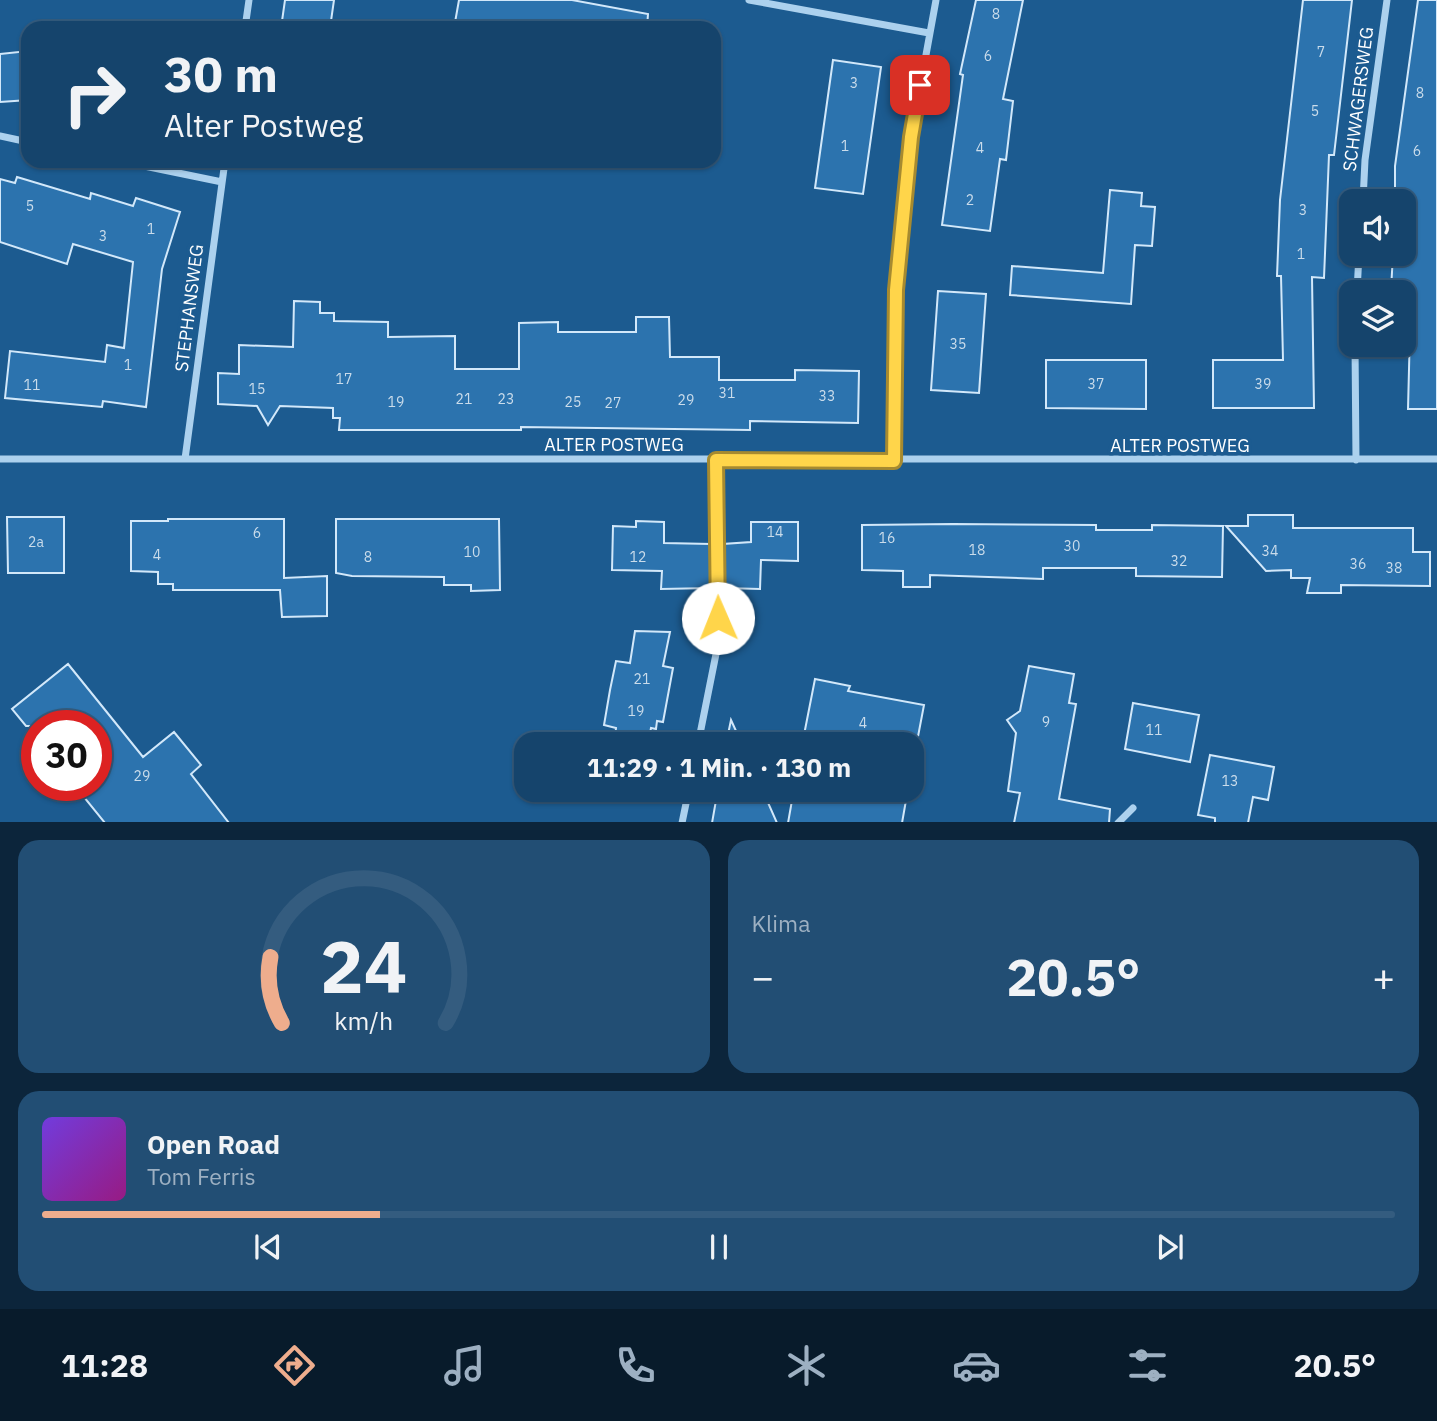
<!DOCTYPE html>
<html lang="de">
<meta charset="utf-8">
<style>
body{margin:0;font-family:"IBM Plex Sans",sans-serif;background:#224e74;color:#f1f3f6;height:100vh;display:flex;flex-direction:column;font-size:26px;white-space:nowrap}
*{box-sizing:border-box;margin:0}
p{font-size:23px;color:#9db0c2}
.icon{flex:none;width:38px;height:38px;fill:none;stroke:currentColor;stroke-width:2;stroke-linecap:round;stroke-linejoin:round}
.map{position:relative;height:822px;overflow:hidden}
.side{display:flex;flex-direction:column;gap:18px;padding:18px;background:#0c253b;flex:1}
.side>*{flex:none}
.banner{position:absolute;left:21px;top:21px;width:700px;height:147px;border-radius:21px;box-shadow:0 2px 5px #0004,0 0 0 2px #345c7f;background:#15446c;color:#f1f3f6;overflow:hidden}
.fabs{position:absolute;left:1339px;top:189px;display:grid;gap:14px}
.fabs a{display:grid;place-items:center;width:77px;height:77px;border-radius:14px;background:#15446c;box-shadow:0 2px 5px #0004,0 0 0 2px #345c7f;font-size:35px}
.speed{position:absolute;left:21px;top:710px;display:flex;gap:14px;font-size:35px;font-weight:700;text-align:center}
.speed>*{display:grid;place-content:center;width:91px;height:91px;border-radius:50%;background:#15446c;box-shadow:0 2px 5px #0004,0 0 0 2px #345c7f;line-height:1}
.speed .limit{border:10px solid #d22;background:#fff;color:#111}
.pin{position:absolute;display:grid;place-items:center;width:60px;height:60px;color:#fff;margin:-30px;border-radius:14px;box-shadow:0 4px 10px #0006}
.me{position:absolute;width:77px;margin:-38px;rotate:359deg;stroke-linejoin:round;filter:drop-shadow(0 0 5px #0008)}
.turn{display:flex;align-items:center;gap:24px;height:147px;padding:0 28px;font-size:32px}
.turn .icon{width:91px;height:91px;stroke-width:2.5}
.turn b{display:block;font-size:49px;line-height:60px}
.big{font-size:52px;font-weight:800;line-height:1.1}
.side .tile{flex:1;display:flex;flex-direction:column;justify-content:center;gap:10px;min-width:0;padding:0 24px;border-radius:21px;background:#224e74}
.side .dial{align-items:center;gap:0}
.dial svg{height:182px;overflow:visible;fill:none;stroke:#345c7f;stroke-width:7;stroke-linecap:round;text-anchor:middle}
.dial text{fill:#f1f3f6;stroke:none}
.song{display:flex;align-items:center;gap:21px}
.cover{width:84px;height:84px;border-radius:10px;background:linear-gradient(135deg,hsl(260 70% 55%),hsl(310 70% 35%))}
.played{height:7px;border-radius:4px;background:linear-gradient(90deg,#eead8d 25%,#345c7f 25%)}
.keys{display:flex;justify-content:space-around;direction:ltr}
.heat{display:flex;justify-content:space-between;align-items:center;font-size:38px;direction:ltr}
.side .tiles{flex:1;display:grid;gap:18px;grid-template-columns:1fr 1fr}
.tile:last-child{grid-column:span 2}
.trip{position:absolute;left:514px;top:732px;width:410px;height:70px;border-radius:21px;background:#15446c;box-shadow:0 2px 5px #0004,0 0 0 2px #345c7f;font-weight:800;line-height:70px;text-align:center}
.menu{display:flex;height:112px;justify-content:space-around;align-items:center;background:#081b2b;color:#9db0c2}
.menu .icon{width:49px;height:49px}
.menu .current{color:#eead8d}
.menu b{font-size:32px;color:#f1f3f6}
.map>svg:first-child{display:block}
.building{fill:#2c73ae;stroke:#d2e8fa;stroke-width:2}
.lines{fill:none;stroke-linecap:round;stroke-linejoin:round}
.street{stroke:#acd1ee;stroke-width:7}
.route-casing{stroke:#a68a30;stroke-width:18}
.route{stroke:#ffd54a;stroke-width:12}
.labels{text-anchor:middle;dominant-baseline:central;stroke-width:7;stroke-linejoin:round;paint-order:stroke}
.number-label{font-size:14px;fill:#cadceb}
.street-label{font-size:18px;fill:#fff;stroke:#1c5b90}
</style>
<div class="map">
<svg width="1437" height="823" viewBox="0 0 1437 823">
<rect width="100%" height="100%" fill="#1c5b90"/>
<path class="building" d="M285,0H334L330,28H281Z
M459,0H572L648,14L647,28H454Z
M976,0H1023L1003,99L1013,101L1006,160L1000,159L990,231L942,225L963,75L960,74Z
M1303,0H1352L1334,155H1329L1324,278L1312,277L1314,408H1213V360H1283L1281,276H1277L1280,200Z
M1418,0H1437V409H1408L1411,290H1391L1393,254H1404V201H1395V166Z
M28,51V100L0,102V54Z
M833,60L881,67L863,194L815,188Z
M17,177L90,199L91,193L133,206L136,198L180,212L162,269L146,407L103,401L102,407L5,398L10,351L105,362L107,345L124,348L133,262L73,244L67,264L0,242V179L15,183Z
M1110,190L1142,193L1141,206L1155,207L1152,246L1135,245L1131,304L1010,295L1012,266L1103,273Z
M938,291L986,294L979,393L931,390Z
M294,301L320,302V313H334V321L388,322V337L455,336V369H519V323L558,322V332H636V317H669L670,357H719V380H795V370L859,371L858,423L750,421V430L521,427V430H339L340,418H333V408L280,406L268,425L257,406L218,404V373L239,374V345L293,347Z
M1046,360H1146V409L1046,408Z
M1248,515H1293V528H1413V552H1430V586L1341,585V593H1307L1310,578H1291V570L1266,571L1226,526H1248Z
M7,517H64V573H8Z
M168,519H284V578L327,576V616L282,617L280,590H173V584H158V572L131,571V521H168Z
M336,519H499L500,590L471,591V585H444V577L352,576L336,573Z
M636,521L664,522V543L711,544V588L661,589L662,571L612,570L613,526L636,527Z
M751,522H798V561L761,560L760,589L724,588L723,544L751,542Z
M953,524L1096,525V530H1152V525L1223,526L1222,577L1136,576V568H1043V579L930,575V587H903V571L862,570V525Z
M635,631L670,632L663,666L673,668L663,722L657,721L656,729L651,728L648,744H614L616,728L604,725L610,690L616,661L630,663Z
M68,664L143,757L174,732L201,765L191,774L229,823H105L75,786H96V726H26L12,709Z
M1029,666L1074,674L1069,703L1076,704L1059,799L1110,809L1109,823H1014L1020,793L1008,791L1016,733L1007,720L1020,711Z
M815,679L850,686L848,691L924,705L912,768V744H811L803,740Z
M1133,703L1199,715L1190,762L1125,749Z
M731,720L742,744H726Z
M1210,755L1274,767L1268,800L1253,797L1248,823H1215V818L1198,815Z
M718,789H762L777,823H712Z
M794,789H908L902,823H788Z"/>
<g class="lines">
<path class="street" d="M749,0L929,33
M245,28L249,0
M0,136L28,142
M120,161L222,182
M1363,201L1365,160L1387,0
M1357,292L1359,254
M1355,345L1356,460
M0,459H1437
M185,459L225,161
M894,461L896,290L911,137L936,0
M698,744L718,644L716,460
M682,823L689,789
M1118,823L1133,808"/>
</g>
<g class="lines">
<g class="route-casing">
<path id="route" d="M718,618L716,460L894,461L896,290L911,137L920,85"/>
</g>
<use href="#route" class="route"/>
</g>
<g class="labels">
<g class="number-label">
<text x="996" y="14">8</text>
<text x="1321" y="52">7</text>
<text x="988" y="56">6</text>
<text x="854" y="83">3</text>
<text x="1420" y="93">8</text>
<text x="1315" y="111">5</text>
<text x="845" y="146">1</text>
<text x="980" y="148">4</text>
<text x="1417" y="151">6</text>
<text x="970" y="200">2</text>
<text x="30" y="206">5</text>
<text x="1303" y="210">3</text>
<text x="151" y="229">1</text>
<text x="103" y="236">3</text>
<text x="1301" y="254">1</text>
<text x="958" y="344">35</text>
<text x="128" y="365">1</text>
<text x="344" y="379">17</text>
<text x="1096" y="384">37</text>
<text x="1263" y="384">39</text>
<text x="32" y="385">11</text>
<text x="257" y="389">15</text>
<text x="727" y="393">31</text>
<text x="827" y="396">33</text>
<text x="464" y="399">21</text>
<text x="506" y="399">23</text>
<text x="686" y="400">29</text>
<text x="396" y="402">19</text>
<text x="573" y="402">25</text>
<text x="613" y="403">27</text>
<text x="775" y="532">14</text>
<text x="257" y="533">6</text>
<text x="887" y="538">16</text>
<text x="36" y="542">2a</text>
<text x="1072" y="546">30</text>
<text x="977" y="550">18</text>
<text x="1270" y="551">34</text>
<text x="472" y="552">10</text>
<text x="157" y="555">4</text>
<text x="368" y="557">8</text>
<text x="638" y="557">12</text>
<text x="1179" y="561">32</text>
<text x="1358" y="564">36</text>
<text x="1394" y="568">38</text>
<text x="642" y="679">21</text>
<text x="636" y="711">19</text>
<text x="1046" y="722">9</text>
<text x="863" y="723">4</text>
<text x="1154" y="730">11</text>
<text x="142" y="776">29</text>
<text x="1230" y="781">13</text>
</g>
<g class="street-label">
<text transform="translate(1358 99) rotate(-83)">SCHWAGERSWEG</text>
<text transform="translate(189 308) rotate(-83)">STEPHANSWEG</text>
<text x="614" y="444">ALTER POSTWEG</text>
<text x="1180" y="445">ALTER POSTWEG</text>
</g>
</g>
</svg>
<div class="fabs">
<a><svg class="icon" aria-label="sound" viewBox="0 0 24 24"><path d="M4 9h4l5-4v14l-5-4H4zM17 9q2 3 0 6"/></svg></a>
<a><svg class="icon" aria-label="layers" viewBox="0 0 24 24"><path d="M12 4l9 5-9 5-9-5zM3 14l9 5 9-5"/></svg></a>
</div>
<div class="speed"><div class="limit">30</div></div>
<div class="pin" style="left:920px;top:85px;background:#d93025"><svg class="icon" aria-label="arrive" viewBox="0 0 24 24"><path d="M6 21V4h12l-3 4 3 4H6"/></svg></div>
<svg class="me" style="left:718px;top:618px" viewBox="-20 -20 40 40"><circle r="19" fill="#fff"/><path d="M0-13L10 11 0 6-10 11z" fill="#ffd54a"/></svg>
<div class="trip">11:29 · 1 Min. · 130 m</div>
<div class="banner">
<div class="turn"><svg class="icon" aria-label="right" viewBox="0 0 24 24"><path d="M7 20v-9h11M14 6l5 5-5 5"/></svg><div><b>30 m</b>Alter Postweg</div></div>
</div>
</div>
<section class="side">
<div class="tiles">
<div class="tile dial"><svg viewBox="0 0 100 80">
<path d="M14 69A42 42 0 1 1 86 69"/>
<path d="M14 69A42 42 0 0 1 9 40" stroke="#eead8d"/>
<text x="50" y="56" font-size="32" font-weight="700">24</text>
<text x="50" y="72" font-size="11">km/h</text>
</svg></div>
<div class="tile"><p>Klima</p>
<div class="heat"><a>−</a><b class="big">20.5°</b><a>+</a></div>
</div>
<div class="tile">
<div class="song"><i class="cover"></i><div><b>Open Road</b><p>Tom Ferris</p></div></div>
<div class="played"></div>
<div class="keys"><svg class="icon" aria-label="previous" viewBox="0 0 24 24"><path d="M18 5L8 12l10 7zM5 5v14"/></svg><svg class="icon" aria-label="pause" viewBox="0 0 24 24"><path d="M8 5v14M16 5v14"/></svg><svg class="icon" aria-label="next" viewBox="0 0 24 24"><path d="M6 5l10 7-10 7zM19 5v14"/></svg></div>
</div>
</div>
</section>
<nav class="menu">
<b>11:28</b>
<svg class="icon current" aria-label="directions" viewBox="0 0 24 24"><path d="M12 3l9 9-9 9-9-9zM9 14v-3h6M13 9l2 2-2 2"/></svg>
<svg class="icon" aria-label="music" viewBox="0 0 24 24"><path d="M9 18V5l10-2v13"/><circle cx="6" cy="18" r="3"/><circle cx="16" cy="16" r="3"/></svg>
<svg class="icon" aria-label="phone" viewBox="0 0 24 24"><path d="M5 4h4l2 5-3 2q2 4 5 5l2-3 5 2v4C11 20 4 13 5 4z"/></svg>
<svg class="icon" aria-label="climate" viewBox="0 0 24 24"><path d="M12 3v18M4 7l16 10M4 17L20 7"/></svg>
<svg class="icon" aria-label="car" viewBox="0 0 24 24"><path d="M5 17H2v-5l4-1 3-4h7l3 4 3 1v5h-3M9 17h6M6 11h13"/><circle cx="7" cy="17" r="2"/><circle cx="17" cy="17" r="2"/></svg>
<svg class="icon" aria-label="filters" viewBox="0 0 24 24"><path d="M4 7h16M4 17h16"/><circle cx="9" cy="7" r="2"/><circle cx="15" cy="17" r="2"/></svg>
<b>20.5°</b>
</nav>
